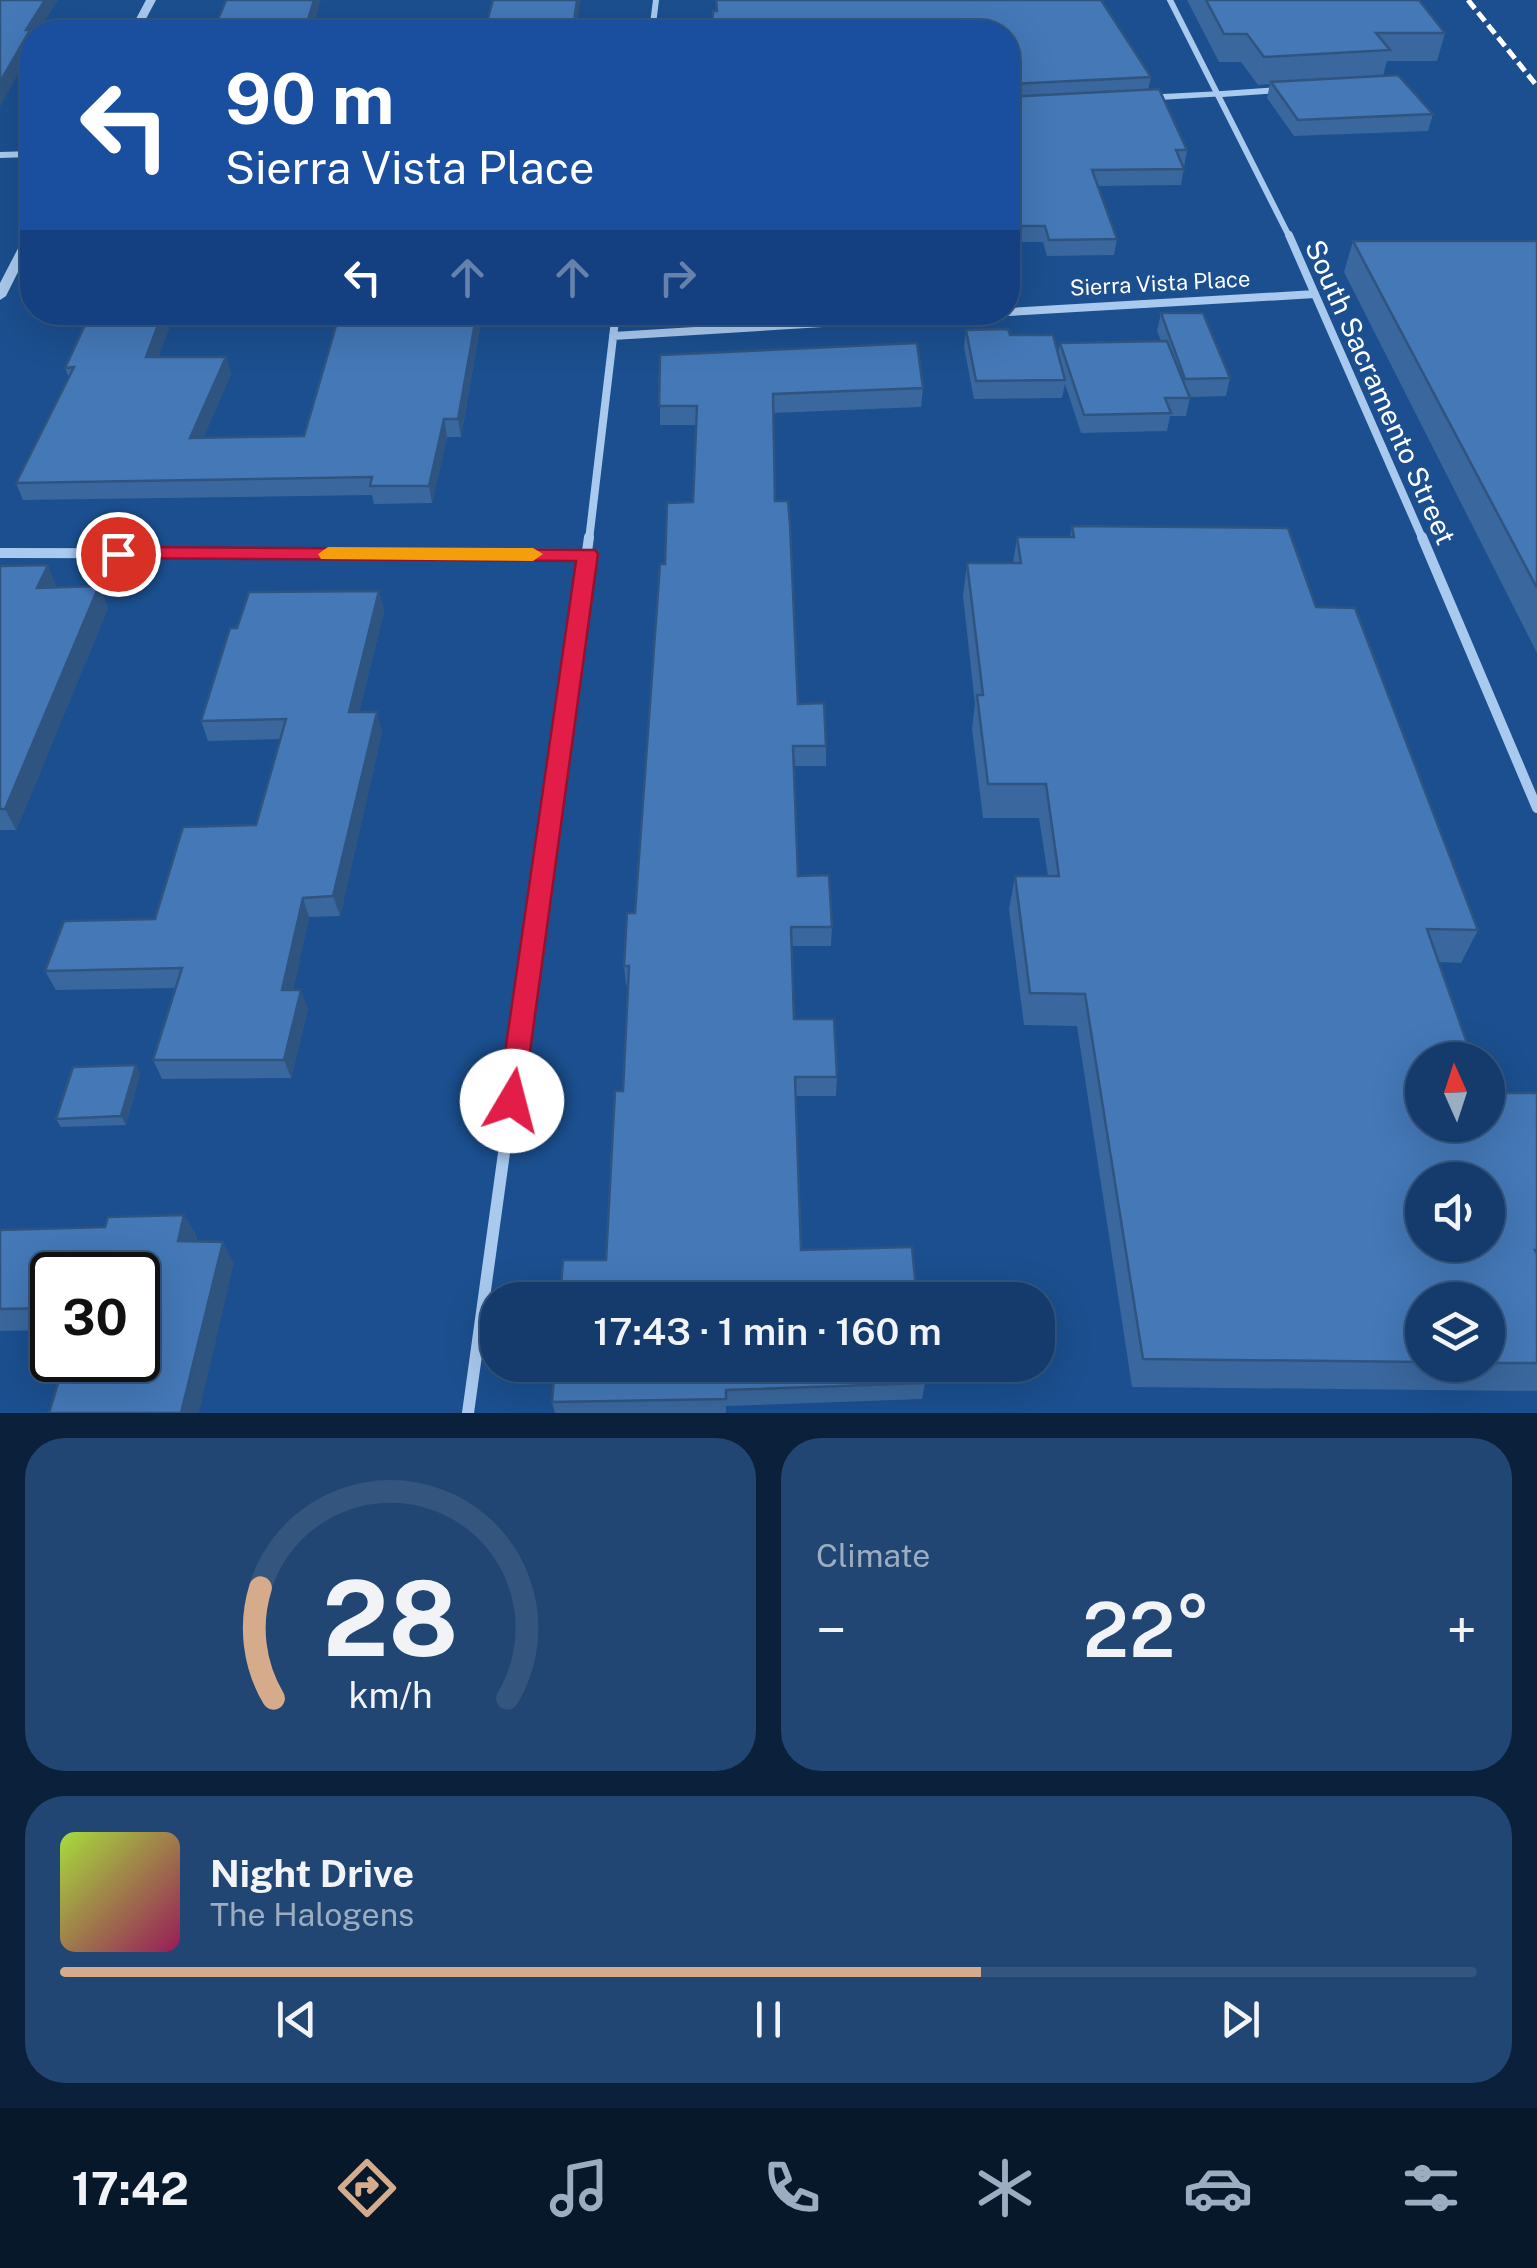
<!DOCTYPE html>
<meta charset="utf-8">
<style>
body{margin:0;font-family:"Public Sans",sans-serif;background:#214673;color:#f1f3f6;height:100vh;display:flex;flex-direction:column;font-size:38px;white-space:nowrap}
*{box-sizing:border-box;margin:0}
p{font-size:32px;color:#9dadc1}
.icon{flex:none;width:55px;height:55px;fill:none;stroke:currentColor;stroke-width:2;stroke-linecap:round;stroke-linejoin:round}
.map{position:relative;height:1413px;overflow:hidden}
.drawer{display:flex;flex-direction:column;gap:25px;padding:25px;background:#0b203b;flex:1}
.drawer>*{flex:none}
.banner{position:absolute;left:20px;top:20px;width:1000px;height:305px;border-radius:40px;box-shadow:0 10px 40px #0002,0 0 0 2px #33557e;background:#1a4fa0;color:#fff;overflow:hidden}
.needle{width:65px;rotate:357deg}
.buttons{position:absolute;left:1405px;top:1042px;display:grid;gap:20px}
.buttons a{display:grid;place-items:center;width:100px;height:100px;border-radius:50%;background:#143b6b;box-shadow:0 10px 40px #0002,0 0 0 2px #33557e;font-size:50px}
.speed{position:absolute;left:30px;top:1252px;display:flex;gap:20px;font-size:50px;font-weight:700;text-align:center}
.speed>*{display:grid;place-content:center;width:130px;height:130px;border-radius:50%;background:#143b6b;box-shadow:0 10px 40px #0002,0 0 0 2px #33557e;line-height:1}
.speed .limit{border:5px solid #111;border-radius:15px;background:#fff;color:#111}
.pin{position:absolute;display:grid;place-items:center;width:85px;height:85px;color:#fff;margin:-42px;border:5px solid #fff;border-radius:50%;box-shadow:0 2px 10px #0007}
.me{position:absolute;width:110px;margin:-55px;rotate:8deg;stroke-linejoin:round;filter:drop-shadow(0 0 8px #0008)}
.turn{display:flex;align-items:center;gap:35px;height:210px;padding:0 40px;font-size:45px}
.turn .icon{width:130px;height:130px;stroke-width:2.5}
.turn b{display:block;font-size:70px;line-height:85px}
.lanes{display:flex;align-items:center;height:95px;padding:0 40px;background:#0003;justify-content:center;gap:50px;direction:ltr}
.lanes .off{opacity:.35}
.big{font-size:75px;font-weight:600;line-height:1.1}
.drawer .card{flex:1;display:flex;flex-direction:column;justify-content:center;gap:15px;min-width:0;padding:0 35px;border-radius:40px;background:#214673}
.drawer .dial{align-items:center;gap:0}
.dial svg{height:260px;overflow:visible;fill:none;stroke:#33557e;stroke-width:7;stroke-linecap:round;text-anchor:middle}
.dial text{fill:#f1f3f6;stroke:none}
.song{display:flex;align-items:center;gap:30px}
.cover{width:120px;height:120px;border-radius:15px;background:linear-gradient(135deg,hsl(80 70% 55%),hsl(330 70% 35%))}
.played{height:10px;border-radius:5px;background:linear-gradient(90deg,#d6ab8b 65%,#33557e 65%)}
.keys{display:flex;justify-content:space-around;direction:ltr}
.heat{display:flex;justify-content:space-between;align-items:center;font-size:55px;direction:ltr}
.drawer .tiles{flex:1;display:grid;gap:25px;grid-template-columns:1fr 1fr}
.card:last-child{grid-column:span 2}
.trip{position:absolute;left:480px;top:1282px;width:575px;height:100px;border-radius:40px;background:#143b6b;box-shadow:0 10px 40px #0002,0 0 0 2px #33557e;font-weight:600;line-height:100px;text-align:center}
.menu{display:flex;height:160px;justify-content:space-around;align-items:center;background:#08182b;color:#9dadc1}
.menu .icon{width:70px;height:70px}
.menu .selected{color:#d6ab8b}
.menu b{font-size:45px;color:#f1f3f6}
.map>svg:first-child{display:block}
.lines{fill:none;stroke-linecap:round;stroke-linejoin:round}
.minor-far3{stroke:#a9c9ee;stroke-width:6}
.minor-far2{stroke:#a9c9ee;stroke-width:8}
.minor-far1{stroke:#a9c9ee;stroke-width:10}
.minor{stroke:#a9c9ee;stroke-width:12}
.tertiary{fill:#a9c9ee;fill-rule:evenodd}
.rail{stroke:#fff;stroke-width:5;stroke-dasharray:11 5;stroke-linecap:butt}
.wall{fill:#3a679d;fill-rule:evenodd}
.shaded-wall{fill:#305480}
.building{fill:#4478b7;stroke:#305480;stroke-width:2.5;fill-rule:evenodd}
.route{fill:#e11d48;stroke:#92132f;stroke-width:2.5}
.slow{fill:#f59e0b}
.labels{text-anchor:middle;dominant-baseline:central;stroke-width:10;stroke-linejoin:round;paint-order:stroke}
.far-street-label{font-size:22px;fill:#fff;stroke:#1b4f8f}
.street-label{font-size:28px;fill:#fff;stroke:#1b4f8f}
</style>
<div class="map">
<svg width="1537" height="1413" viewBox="0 0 1537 1413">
<rect width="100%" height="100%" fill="#1b4f8f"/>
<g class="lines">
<path class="minor-far3" d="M1170,0L1290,238
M652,32L656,0
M1222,94L1281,90"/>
<path class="minor-far2" d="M1289,235L1423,540
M1008,312L1315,294
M613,336L1002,312
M589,540L616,312"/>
<path class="minor-far1" d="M1422,537L1537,808
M0,553L587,554
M536,924L589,537"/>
<path class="minor" d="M468,1413L536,922"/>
<path class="tertiary" d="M146,0H156L139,32H129Z
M1222,91L1226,92V96L1143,101L1138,98L1143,95Z
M32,151V157L0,158V152Z
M32,229V244L6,296L0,300V283L26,233Z"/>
<path class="rail" d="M1468,0L1537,86"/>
</g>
<path class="wall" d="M1187,0H1419L1445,33L1437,61H1387L1383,76L1433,114L1428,131L1294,136L1267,98L1270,84L1258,85L1241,62H1219Z
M1008,32L1151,77L1148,90L1187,150L1181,185L1097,186L1117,239L1114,255L1047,256L1043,242H1008Z
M1353,241H1537V653L1344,272Z
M91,312H175L158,357H226L231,374L203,438L304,436L340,312H490L488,322H481L461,437H447L432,503L374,504L372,495L23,500L16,483L69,378L65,368Z
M1161,313L1230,378L1226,396L1190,397L1186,416H1170L1167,431L1081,433L1065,384L1062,398L974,399L964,347L966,330L1010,335L1058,353L1060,343L1161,341L1157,331Z
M660,355L923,388L921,407L773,413L775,501L798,704L826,746V766H794L798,876L832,927L831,946H791L794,1019L837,1077L836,1096H795L606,1260L623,1091L628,985H626L624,966L635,913L665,564L693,502L696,425H660Z
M1072,526L1316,607L1478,930L1461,963L1439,962L1422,1125L1537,1093V1391L1132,1387L1077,1026L1024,1025L1009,909L1015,876H1048L1039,818H983L972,729L975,704L963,596L967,563H1013L1017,537H1070ZM1422,1300H1488V1365H1422Z
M0,566L57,587L108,608L16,830H0Z
M379,591L384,611L359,712L382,732L340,916L309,917L293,990L308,1009L291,1078L162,1079L153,1060L176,988L56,990L45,971L155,919L256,825L280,739L208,741L201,721L237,628Z
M136,1065L140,1074L126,1125L61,1127L56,1119Z
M184,1215L197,1237L196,1241L234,1263L138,1360L52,1275V1330L0,1331V1230L105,1227Z
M555,1365L925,1383L922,1399L726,1406V1413H555L552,1402Z"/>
<path class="shaded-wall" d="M45,0H58L38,32H32V48L0,107V82L26,30Z
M314,0H321L312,32H304Z
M577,0H581L576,32H573Z
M163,312H175L152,375L146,357Z
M477,312H479L481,322L461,437L458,419Z
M226,357L231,374L196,456L190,438Z
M444,419L447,437L432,503L429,486Z
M48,565L57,587L37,588Z
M99,586L108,608L16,830L5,809Z
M379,591L384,611L354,732L349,712Z
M377,712L382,732L340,916L333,896Z
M303,898L309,917L289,1009L282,990Z
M301,990L308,1009L291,1078L284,1060Z
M136,1065L140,1074L126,1125L121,1116Z
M184,1215L197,1237L190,1263L178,1241Z
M223,1242L234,1263L199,1413H181Z"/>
<path class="building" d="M0,0H45L26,30H30L0,82Z
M226,0H314L304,32H213Z
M493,0H577L573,30L551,31V32H484Z
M716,0H1101L1151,77L1009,84L1008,94V32H712L713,11H717Z
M1206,0H1419L1445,33H1376L1390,50L1264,57L1247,34H1224Z
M1398,75L1433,114L1298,120L1271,82Z
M1159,89L1187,150H1176L1184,169L1092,170L1117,239L1049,240L1045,226H1008V97Z
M1353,241H1537V588Z
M91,312H163L146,357H226L190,438L304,436L340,312H477L458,419H444L429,486H370L372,477L16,483L74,367L65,368Z
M1161,313H1203L1230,378L1185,379Z
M1008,329L1010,335H1053L1065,380L976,381L966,330Z
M1167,341L1190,398H1165L1171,413L1084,415L1060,343Z
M917,343L923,388L773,394L775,501H788L790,524L798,704L824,703L826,746H793L798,876L829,875L832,927H791L794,1019H834L837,1077H795L801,1250L912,1247L917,1300H560L563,1260H606L615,1091H623L629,966H624L627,913H635L660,564H665L667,503L693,502L697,406H659L660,355Z
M1072,526L1288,528L1316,607L1355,608L1478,930L1427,929L1473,1060H1422V1125H1488V1093H1537V1250H1535L1537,1254V1363H1488V1300H1422V1362L1143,1359L1085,994L1030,993L1015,876H1059L1046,784H988L977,695H983L967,563H1021L1017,537H1074ZM1422,1180H1488V1245H1422Z
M48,565L37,588L99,586L5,809H0V566Z
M379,591L349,712H377L333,896L303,898L282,990H301L284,1060H153L182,968L45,971L64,921L155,919L183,827L256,825L286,719L201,721L230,628H237L249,592Z
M136,1065L121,1116L56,1119L73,1067Z
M184,1215L178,1241L223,1242L181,1413H49L65,1360H138V1275H52V1308L0,1309V1230L105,1227L108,1217Z
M555,1365H923L925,1383L726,1390V1399L552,1402Z"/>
<path class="route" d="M118,547L595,550L598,554L522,1110L512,1113L502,1110L498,1101L576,561L110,558L107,554Z"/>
<path class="slow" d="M328,547L533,548L543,554L533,561L321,559L318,554Z"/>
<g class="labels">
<g class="far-street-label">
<text transform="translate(1160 283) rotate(-3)">Sierra Vista Place</text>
</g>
<g class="street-label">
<text transform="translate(1381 392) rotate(66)">South Sacramento Street</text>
</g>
</g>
</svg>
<div class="buttons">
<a><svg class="needle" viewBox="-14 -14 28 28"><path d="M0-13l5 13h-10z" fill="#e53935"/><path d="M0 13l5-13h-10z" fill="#9dadc1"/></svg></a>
<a><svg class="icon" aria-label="sound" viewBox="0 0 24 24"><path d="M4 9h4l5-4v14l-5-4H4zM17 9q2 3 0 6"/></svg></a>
<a><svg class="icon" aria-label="layers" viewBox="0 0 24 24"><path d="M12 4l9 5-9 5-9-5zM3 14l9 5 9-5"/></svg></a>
</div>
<div class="speed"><div class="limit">30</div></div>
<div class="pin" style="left:118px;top:554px;background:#d93025"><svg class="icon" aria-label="arrive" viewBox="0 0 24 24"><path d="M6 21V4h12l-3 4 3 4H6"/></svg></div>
<svg class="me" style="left:512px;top:1101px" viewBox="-20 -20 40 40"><circle r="19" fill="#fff"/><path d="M0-13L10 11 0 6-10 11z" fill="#e11d48"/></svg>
<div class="trip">17:43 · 1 min · 160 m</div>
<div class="banner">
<div class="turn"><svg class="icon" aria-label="left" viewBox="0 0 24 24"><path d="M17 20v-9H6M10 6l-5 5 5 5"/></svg><div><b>90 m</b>Sierra Vista Place</div></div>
<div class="lanes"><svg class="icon" aria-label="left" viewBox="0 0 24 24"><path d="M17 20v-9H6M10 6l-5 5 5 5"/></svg><svg class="icon off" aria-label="ahead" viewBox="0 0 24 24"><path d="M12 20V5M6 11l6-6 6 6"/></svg><svg class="icon off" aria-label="ahead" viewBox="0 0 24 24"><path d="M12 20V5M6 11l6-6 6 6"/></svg><svg class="icon off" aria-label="right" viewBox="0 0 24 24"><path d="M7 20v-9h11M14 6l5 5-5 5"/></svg></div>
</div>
</div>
<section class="drawer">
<div class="tiles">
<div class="card dial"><svg viewBox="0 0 100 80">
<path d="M14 69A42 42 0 1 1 86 69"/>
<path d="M14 69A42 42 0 0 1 10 35" stroke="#d6ab8b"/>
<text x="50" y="56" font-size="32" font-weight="700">28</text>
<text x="50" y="72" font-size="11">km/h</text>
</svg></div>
<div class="card"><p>Climate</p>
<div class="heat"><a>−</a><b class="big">22°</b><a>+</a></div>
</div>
<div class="card">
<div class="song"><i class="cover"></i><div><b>Night Drive</b><p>The Halogens</p></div></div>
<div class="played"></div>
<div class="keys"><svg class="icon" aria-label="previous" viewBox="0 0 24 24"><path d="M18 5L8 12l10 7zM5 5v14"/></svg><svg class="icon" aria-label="pause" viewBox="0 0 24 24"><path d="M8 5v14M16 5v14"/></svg><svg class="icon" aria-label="next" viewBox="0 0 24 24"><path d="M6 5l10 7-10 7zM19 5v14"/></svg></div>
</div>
</div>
</section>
<nav class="menu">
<b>17:42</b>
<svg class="icon selected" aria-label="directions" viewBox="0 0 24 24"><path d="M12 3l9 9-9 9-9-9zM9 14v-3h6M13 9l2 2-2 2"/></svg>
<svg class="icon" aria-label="music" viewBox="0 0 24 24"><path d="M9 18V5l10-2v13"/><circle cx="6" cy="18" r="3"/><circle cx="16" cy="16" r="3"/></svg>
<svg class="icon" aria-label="phone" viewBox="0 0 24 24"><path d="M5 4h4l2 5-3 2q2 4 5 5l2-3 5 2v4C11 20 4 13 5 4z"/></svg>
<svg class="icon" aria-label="climate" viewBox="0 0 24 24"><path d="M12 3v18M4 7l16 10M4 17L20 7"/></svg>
<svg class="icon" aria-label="car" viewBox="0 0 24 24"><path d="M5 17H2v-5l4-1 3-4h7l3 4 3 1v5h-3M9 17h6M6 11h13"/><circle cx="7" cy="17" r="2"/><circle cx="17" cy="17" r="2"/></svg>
<svg class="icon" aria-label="filters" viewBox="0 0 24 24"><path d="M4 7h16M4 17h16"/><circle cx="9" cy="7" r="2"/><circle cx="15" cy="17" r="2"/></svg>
</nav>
